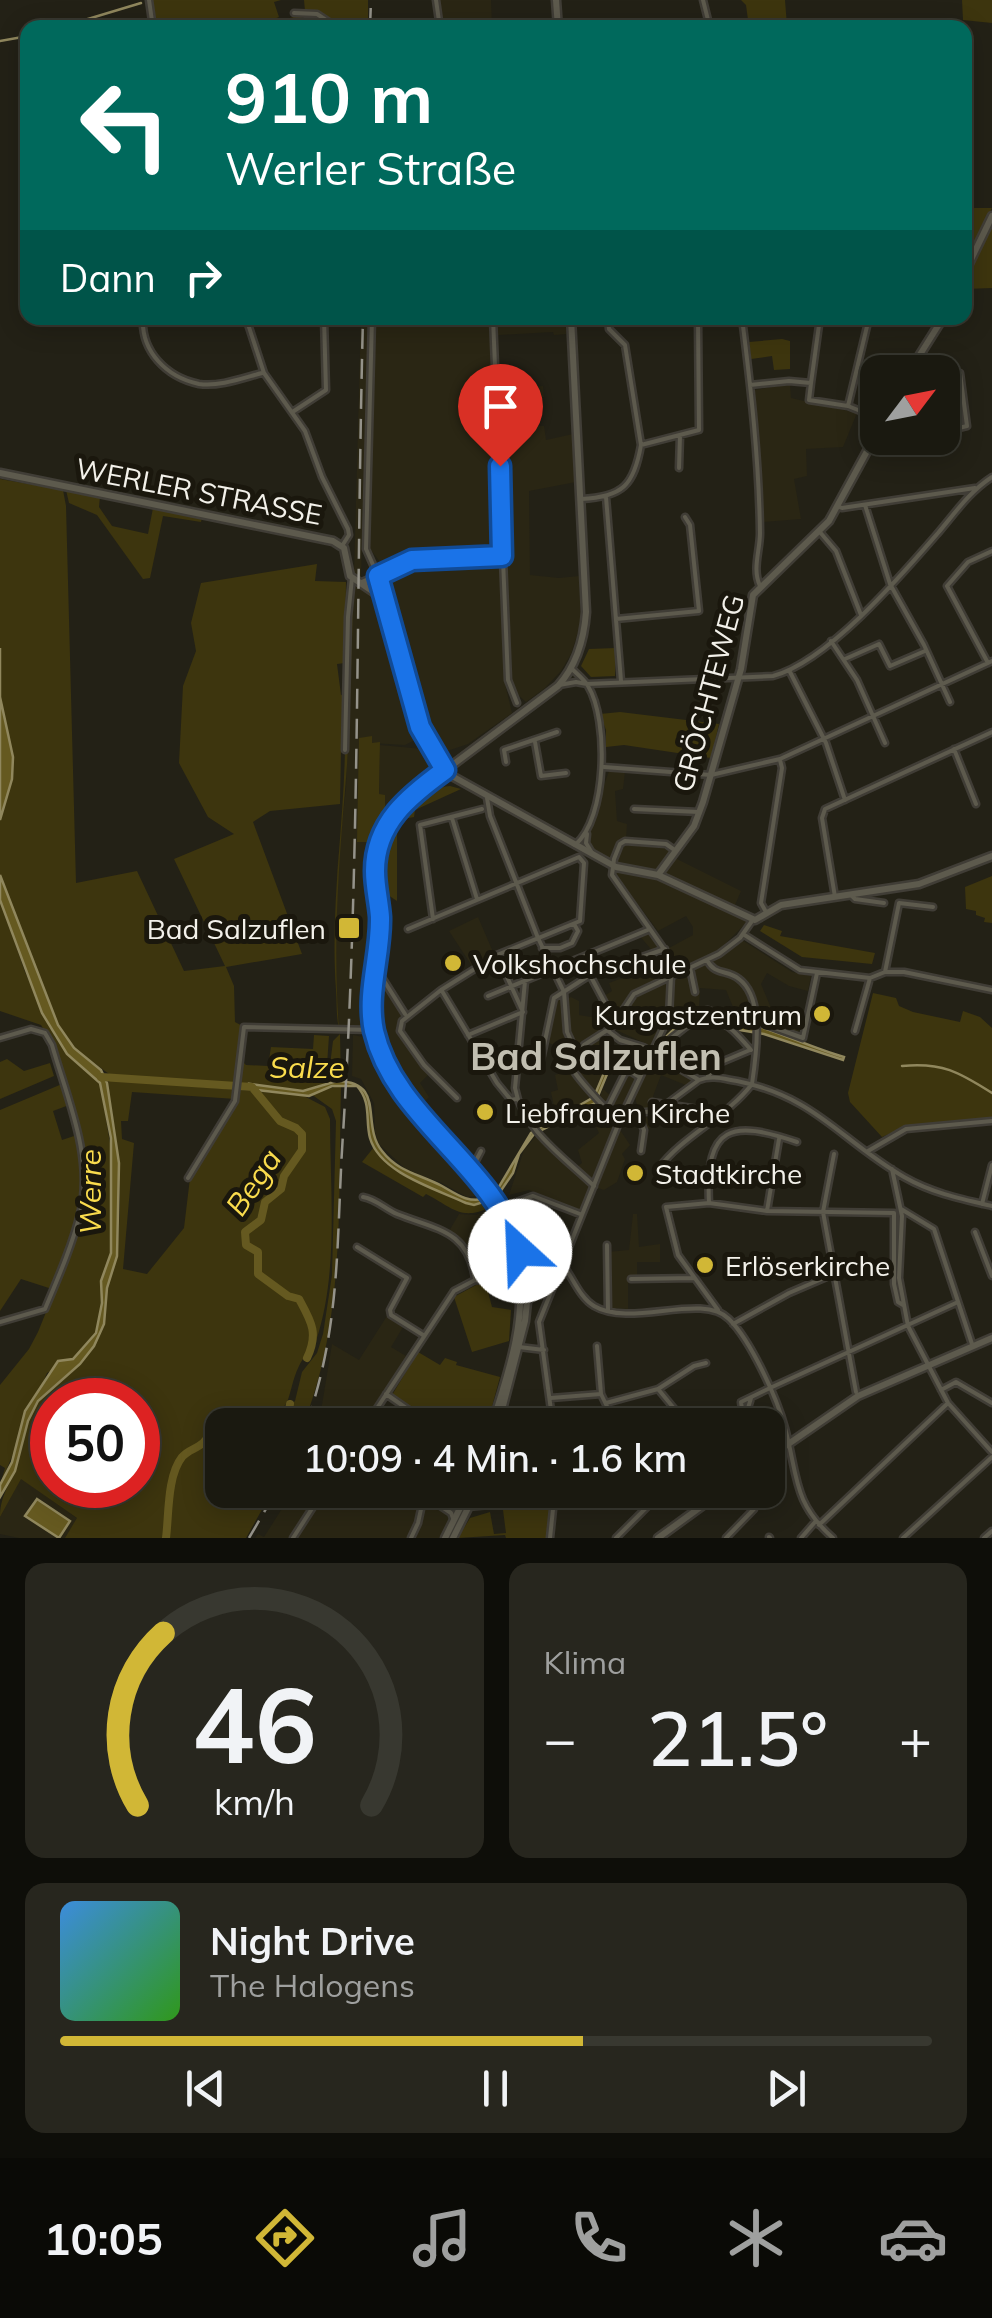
<!DOCTYPE html>
<html lang="de">
<meta charset="utf-8">
<style>
body{margin:0;font-family:Mulish,sans-serif;background:#27261e;color:#f1f3f6;height:100vh;display:flex;flex-direction:column;font-size:38px;white-space:nowrap}
*{box-sizing:border-box;margin:0}
p{font-size:32px;color:#9fa09f}
.icon{flex:none;width:55px;height:55px;fill:none;stroke:currentColor;stroke-width:2;stroke-linecap:round;stroke-linejoin:round}
.map{position:relative;height:1538px;overflow:hidden}
.sheet{display:flex;flex-direction:column;gap:25px;padding:25px;background:#0e0e09;flex:1}
.sheet>*{flex:none}
.top-card{position:absolute;left:20px;top:20px;width:952px;height:305px;border-radius:20px;box-shadow:0 5px 25px #0003,0 0 0 2px #383830;background:#00695c;color:#fff;overflow:hidden}
.needle{width:65px;rotate:58deg}
.tools{position:absolute;left:860px;top:355px;display:grid;gap:20px}
.tools a{display:grid;place-items:center;width:100px;height:100px;border-radius:20px;background:#1a1910;box-shadow:0 5px 25px #0003,0 0 0 2px #383830;font-size:50px}
.speed{position:absolute;left:30px;top:1378px;display:flex;gap:20px;font-size:50px;font-weight:700;text-align:center}
.speed>*{display:grid;place-content:center;width:130px;height:130px;border-radius:50%;background:#1a1910;box-shadow:0 5px 25px #0003,0 0 0 2px #383830;line-height:1}
.speed .limit{border:15px solid #d22;background:#fff;color:#111}
.pin{position:absolute;display:grid;place-items:center;width:85px;height:85px;color:#fff;margin:-102px -42px;border-radius:50% 50% 50% 0;rotate:-45deg;box-shadow:0 0 10px #0007}
.pin .icon{rotate:45deg}
.me{position:absolute;width:110px;margin:-55px;rotate:335deg;stroke-linejoin:round;filter:drop-shadow(0 0 8px #0008)}
.turn{display:flex;align-items:center;gap:35px;height:210px;padding:0 40px;font-size:45px}
.turn .icon{width:130px;height:130px;stroke-width:2.5}
.turn b{display:block;font-size:70px;line-height:85px}
.then{display:flex;align-items:center;height:95px;padding:0 40px;background:#0003;gap:20px;font-size:38px}
.big{font-size:75px;font-weight:600;line-height:1.1}
.sheet .tile{flex:1;display:flex;flex-direction:column;justify-content:center;gap:15px;min-width:0;padding:0 35px;border-radius:20px;background:#27261e}
.sheet .dial{align-items:center;gap:0}
.dial svg{height:260px;overflow:visible;fill:none;stroke:#383830;stroke-width:7;stroke-linecap:round;text-anchor:middle}
.dial text{fill:#f1f3f6;stroke:none}
.song{display:flex;align-items:center;gap:30px}
.cover{width:120px;height:120px;border-radius:15px;background:linear-gradient(135deg,hsl(210 70% 55%),hsl(110 70% 35%))}
.played{height:10px;border-radius:5px;background:linear-gradient(90deg,#d1b736 60%,#383830 60%)}
.keys{display:flex;justify-content:space-around;direction:ltr}
.heat{display:flex;justify-content:space-between;align-items:center;font-size:55px;direction:ltr}
.sheet .tiles{flex:1;display:grid;gap:25px;grid-template-columns:1fr 1fr}
.tile:last-child{grid-column:span 2}
.trip{position:absolute;left:205px;top:1408px;width:580px;height:100px;border-radius:20px;background:#1a1910;box-shadow:0 5px 25px #0003,0 0 0 2px #383830;font-weight:600;line-height:100px;text-align:center}
.dock{display:flex;height:160px;justify-content:space-around;align-items:center;background:#0a0a06;color:#9fa09f}
.dock .icon{width:70px;height:70px}
.dock .active{color:#d1b736}
.dock b{font-size:45px;color:#f1f3f6}
.map>svg:first-child{display:block}
.built{fill:#2a2614}
.green{fill:#3d350e;fill-rule:evenodd}
.water{fill:#655920;stroke:#90875d;stroke-width:2.5}
.lines{fill:none;stroke-linecap:round;stroke-linejoin:round}
.stream{stroke:#90875d;stroke-width:2.5}
.river{stroke:#655920;stroke-width:8}
.street-casing{stroke:#403d36;stroke-width:9}
.secondary-casing{stroke:#403d36;stroke-width:11}
.street{stroke:#5d5a4d;stroke-width:4}
.secondary{stroke:#5d5a4d;stroke-width:6}
.rail{stroke:#95938a;stroke-width:2.5;stroke-dasharray:20 10;stroke-linecap:butt}
.route-casing{stroke:#114b97;stroke-width:25}
.route{stroke:#1a73e8;stroke-width:18}
.poi-dot{fill:#d1b736;stroke:#1a170d;stroke-width:4}
.labels{text-anchor:middle;dominant-baseline:central;stroke-width:10;stroke-linejoin:round;paint-order:stroke}
.street-label{font-size:28px;fill:#f3f1ea;stroke:#1a170d}
.poi-label{font-size:28px;fill:#f3f1ea;stroke:#1a170d;text-anchor:start}
.water-label{font-size:30px;font-style:italic;fill:#fadc4d;stroke:#1a170d}
.district-label{font-size:38px;font-weight:bold;fill:#c1beb0;stroke:#1a170d}
</style>
<div class="map">
<svg width="992" height="1538" viewBox="0 0 992 1538">
<rect width="100%" height="100%" fill="#232116"/>
<path class="built" d="M439,0H491L492,27H444Z
M361,318H368L361,579L354,575Z
M376,318H489L499,544L494,550L407,557L384,567L370,549Z
M497,318H566V334L554,335L553,332L498,335Z
M790,384L791,398L857,413L843,447L806,449L807,476L794,479L801,519L763,522L755,390Z
M543,386L544,397L524,399L526,426H544L546,440L573,434L576,482L529,491L530,575L559,578L579,576L581,623L571,654L561,671L545,688L526,702L515,692L512,681L500,388Z
M492,560L500,567L505,684L512,713L468,744L444,752L430,738L424,725L386,580L388,574L407,565Z
M354,583L376,595L384,605L419,738L405,745L372,743V737L358,842H371L363,1028L339,1029L335,971L337,869L346,788Z
M380,745L423,749L431,763V769L389,808H385L379,794Z
M609,771L625,772L623,789L615,791L617,821L627,824L626,839H620L612,863L596,854L588,842L591,823Z
M625,844L666,847L675,858L741,891L732,912L749,920L717,952L673,972L669,948L693,935V927L686,916L658,931L617,876L616,862Z
M478,917L493,952L472,966L449,931Z
M649,931L663,953L668,974L639,987L612,1016L601,998L612,991L609,983L657,965L655,954L639,935Z
M742,940L792,972L811,976L808,991L789,986L767,973L761,984L771,1008L804,1011L797,1036L762,1022L759,1013L738,1019L726,990L700,988L699,1008L670,1012L672,981L720,957Z
M379,980L403,1016L396,1028L399,1036L429,1074L420,1083L429,1097L421,1105L399,1074L384,1044L378,1011Z
M667,981V1014L657,1040L651,1046L614,1029L637,995Z
M564,992L565,1000L571,997L579,1001V1015L591,1017L605,1009L612,1022L577,1047L572,1054L562,1057L569,1058L574,1079L595,1097L556,1116L551,1092L558,1090L555,1075L561,1073L558,1059L561,1057H558L557,1046L546,1042L554,1000Z
M353,1035L369,1038L396,1091L483,1195L467,1197L440,1182L409,1172L379,1144L375,1132L374,1103L361,1079L352,1076Z
M602,1035L613,1043L605,1055L602,1066L605,1074L596,1091L577,1073V1068L589,1046Z
M642,1049L650,1054L618,1114L580,1210L529,1190L509,1195L524,1150L537,1135L542,1133L576,1168L582,1163L578,1150L599,1133L588,1109L604,1101L600,1096L603,1089L612,1097Z
M654,1057L697,1080L688,1086L661,1075L653,1096L654,1103L663,1104L657,1111L645,1115L653,1127L643,1129L634,1093Z
M618,1127L630,1145L622,1154L625,1159L617,1182L604,1190L595,1187Z
M490,1209L507,1250L512,1268L503,1277L489,1275L475,1267L470,1250L448,1233L459,1214L476,1215Z
M633,1214H637L639,1247L660,1244V1262H637V1276H631L628,1284V1309L609,1308L608,1252L629,1250Z
M387,1316L403,1327L391,1347L406,1356L367,1417L378,1425H329L320,1417L332,1344L359,1360Z
M21,1478L78,1519L65,1538H19L0,1534V1517Z
M283,1490H422L433,1496L424,1508L443,1511L449,1518L439,1538H255L258,1534L264,1537L290,1496Z"/>
<path class="green" d="M151,0H281L274,2L279,17L256,27L301,15L304,27H155Z
M304,0H368V27H341L323,15L305,11Z
M741,0H785L787,26L749,27L746,5Z
M962,0H992V23L963,20Z
M965,208H992L965,261Z
M992,223V288L965,289V283Z
M782,339L790,341V369L774,370L772,356L751,359L749,342Z
M0,479L63,490L66,506L76,883L137,871L184,971L225,966L174,859L234,834L208,817L179,763L183,686L196,651L191,623L201,583L317,564L315,581L346,582L345,663L337,664L341,695L345,694L354,583C351,652 351,722 345,791C338,873 333,946 339,1029C336,1016 337,1003 336,990C330,907 344,828 345,746L341,749L340,804L270,811L253,822L302,954L226,967L234,986L235,1022L246,1028L243,1062L246,1065L268,1066L271,1047L313,1049L314,1035L329,1036L327,1065H330L333,1041L340,1034L341,1082L303,1091L109,1074L74,1048L58,1025L0,875V820L12,779L13,757L0,697Z
M66,490L100,496L99,507L112,526L148,534L153,508L202,517L201,522L163,516L150,578L143,579L97,515L69,503Z
M616,648L615,676L591,677L581,666L589,649Z
M620,712L719,724L711,758L624,745L606,747V730L600,714Z
M372,736V743L380,742L379,794L385,795V807L389,808L371,842H357L359,738Z
M450,786L461,789L415,810L414,817L397,820V901L382,891C377,854 388,819 420,799C430,793 438,787 450,786Z
M992,876V923L984,922L985,918L976,915V911L966,909L965,887Z
M0,900L25,972L55,1037L67,1054L100,1083L113,1161V1224L111,1253L101,1281L102,1303L96,1333L73,1359L47,1373L0,1485L5,1468L0,1465V1385L29,1349L38,1332L70,1253L82,1212L84,1194L83,1153L53,1045L41,1025L0,1011Z
M764,925L782,931L780,936L875,953L872,964L802,957L760,931Z
M873,993L896,998L899,1006L913,1012L960,1022L963,1011L980,1017L992,1028V1120L905,1127L882,1137L850,1102L848,1093Z
M7,1059L24,1071L50,1063L54,1076L0,1099V1062Z
M111,1080L302,1095L325,1107L330,1119C330,1191 339,1272 316,1341C313,1351 303,1356 299,1366C285,1395 296,1415 255,1417L254,1421L271,1422L295,1401L302,1372L317,1353L323,1334L332,1275L336,1121L332,1109L311,1094L341,1085C338,1197 346,1319 303,1425H222V1490H273L246,1538H65L77,1518L21,1479L0,1517C0,1493 13,1481 19,1459C25,1440 26,1419 38,1401C55,1378 82,1369 97,1341C106,1324 104,1307 107,1289C109,1276 116,1265 117,1252C123,1195 118,1138 107,1083ZM132,1092L236,1099L190,1178L184,1228L147,1274L123,1269L134,1143L122,1139L121,1121H128ZM52,1400H138V1485H52Z
M62,1084L69,1105L53,1111L62,1140L77,1135C87,1199 75,1229 52,1289L21,1279L0,1311V1110Z
M374,1147L401,1174L480,1204L486,1202L489,1208C460,1221 452,1207 426,1194L423,1197L362,1162Z
M486,1284L492,1307L511,1310L509,1341L472,1352L454,1297L476,1285Z
M418,1352L440,1365L445,1358L457,1362L456,1365L500,1377L487,1425H426L421,1416L392,1395Z
M546,1499L552,1504L547,1538H506L505,1535L458,1538L470,1518L490,1512L494,1534L506,1533L503,1510Z"/>
<path class="water" d="M0,648V697L13,757L12,779L0,820Z
M0,875L58,1025L74,1048L101,1070L107,1083L119,1163L117,1256L107,1288L104,1324L94,1346L80,1364L38,1401L28,1421L15,1471L0,1497V1485L12,1462L25,1411L58,1361L73,1359L96,1333L102,1303L101,1281L111,1253V1138L100,1083L67,1054L42,1013L0,900Z
M701,1015C748,1015 798,1044 844,1057L843,1060L764,1034L740,1030L726,1021L713,1018L689,1023L661,1042L680,1023Z
M627,1044L642,1049H623L615,1055L595,1103L534,1134L519,1154L513,1173L500,1192L497,1190L531,1133L594,1097L611,1056Z
M337,1081C387,1082 360,1124 382,1151C398,1172 419,1174 442,1186C456,1194 469,1204 486,1198L487,1201L474,1205L466,1203C436,1189 380,1173 370,1138C365,1119 372,1103 357,1086H332L309,1096L257,1090L251,1084L303,1091Z
M37,1499L70,1521L59,1538L25,1516Z"/>
<g class="lines">
<path class="stream" d="M58,28L141,3
M0,41L28,36
M902,1066C942,1062 959,1072 992,1093"/>
<path class="river" d="M101,1077L252,1087L280,1121L296,1128L302,1134V1150L284,1176L281,1189L265,1202L261,1220L245,1232L246,1245L258,1252V1274L288,1296L299,1299C311,1321 319,1333 307,1358
M166,1538C169,1515 167,1476 182,1457C188,1450 196,1449 203,1443C211,1435 215,1426 224,1418L270,1424L288,1414L290,1404"/>
<g class="street-casing">
<path id="street" d="M149,0L153,28
M436,0L440,28
M703,0L710,28
M294,13L317,14L338,28
M515,28L555,23
M143,318C141,351 166,377 199,384C219,387 243,378 262,373
M246,318L264,373L305,431L322,477L348,529L349,535L342,546
M372,318L366,549L378,576L412,561L503,556
M493,318L508,680L517,703
M608,318L609,329L625,345L641,445
M742,318C751,389 759,460 760,533C760,551 752,569 760,586
M811,383L820,318
M750,385L789,381L811,383L809,400L848,406L878,418
M848,406L869,318
M294,411L326,390L324,318
M942,432L967,426L960,373
M679,468L680,435
M606,497L621,681
M581,499C623,497 634,485 641,445L699,430L698,318
M865,505L890,584L924,645L950,702
M837,506L842,508L975,488
M819,531L836,551L861,615
M616,619L699,611L690,525L685,517
M831,641L857,680L885,743
M845,659L879,644L890,666L925,651
M988,663L947,586L968,562L992,551
M571,668C577,674 584,679 588,686C609,720 607,819 575,845
M790,672L826,743L845,800
M559,685L576,682L587,684L773,676C828,661 900,577 938,533C955,513 970,491 992,477
M535,742L541,776L566,773
M954,749L976,804
M345,750L348,617L352,578
M506,762L504,750L557,732
M604,767L711,775L780,759L992,661
M487,798L490,816L538,938L564,992L567,1032L577,1054
M634,809L699,812
M452,818L477,899
M587,834L586,843L592,853
M851,895L855,899L884,903
M835,897L822,818L825,809L992,732
M766,912L761,903L782,768L780,760
M433,919L420,825L482,809
M408,929L579,857L584,863L580,921L497,955L441,990L402,1021L400,1031L424,1065L457,1098
M743,934L800,970L870,978L885,972H904L992,990
M542,948H560L572,943L578,931L574,924
M707,960C715,976 727,969 739,979C765,998 756,1057 752,1084
M690,968L695,992
M885,972L899,903L933,907
M590,975L615,1022
M381,976L405,1014
M525,981L515,1088C522,1129 565,1158 594,1186
M442,991L497,1083L511,1100L516,1099
M488,996L650,929
M669,1016L708,1010L738,1020L756,1016
M758,1022L803,1038L817,973
M608,1031L620,1040L643,1047L699,1080C712,1075 724,1079 737,1081C816,1097 840,1140 904,1177C932,1193 961,1199 992,1206
M855,1031L870,978
M468,1035L523,1012L497,955
M0,1038L31,1029L45,1033L52,1045C67,1098 94,1158 80,1214C72,1246 58,1278 45,1309L0,1322
M652,1052C662,1048 669,1039 678,1033C712,1004 728,1024 751,1050
M541,1060L554,998L590,975L665,949
M708,1076L719,1063L750,1050
M652,1102L698,1109L719,1116
M607,1109L625,1073L630,1071L638,1076
M622,1114L657,1111L699,1080
M639,1117L644,1130L641,1151
M620,1120C611,1116 574,1075 571,1066L584,1045L612,1027L634,994L719,954L740,938L752,921
M868,1151L906,1129L992,1121
M834,1154L823,1212L856,1392
M658,1169C683,1135 726,1118 752,1084
M892,1169L902,1216L899,1278L908,1326L948,1403L992,1452
M471,1170L481,1151
M188,1178L235,1101L244,1027L374,1030
M363,1197C376,1199 385,1209 397,1214C437,1230 468,1230 475,1279
M709,1203C705,1124 732,1120 797,1142
M982,1204L992,1165
M500,1208L533,1196L580,1214
M901,1209L934,1229L972,1344
M767,1211L779,1139
M514,1231L512,1215L517,1202
M975,1232L992,1276
M607,1245L608,1310
M357,1247L407,1278L390,1310L391,1315L423,1335
M562,1264C573,1277 579,1297 594,1306C631,1328 702,1292 729,1319C751,1341 777,1398 785,1428C798,1475 792,1502 833,1538
M631,1279L694,1278
M718,1310L678,1255L666,1207L709,1203L767,1211L894,1213V1284L898,1302L903,1305
M733,1324L789,1293L831,1275
M597,1346L601,1394L616,1425
M519,1347L544,1350
M658,1389L682,1418L689,1420
M941,1390L956,1382L992,1403
M386,1394L419,1417L423,1425
M551,1398L601,1394
M751,1398L748,1408L742,1409L741,1402L770,1388L958,1302
M606,1403L658,1389L694,1366L706,1363
M366,1425L454,1291L475,1280L517,1282
M553,1425L539,1322L620,1120L669,1016L671,976L666,952L612,875L614,859L620,844L625,841L666,844L676,851
M410,1490L426,1502L458,1507
M439,1505L451,1513L453,1518
M467,1507L526,1502L559,1490
M819,1525L948,1403
M769,1537L770,1538
M293,1538L324,1490
M411,1538L418,1523L423,1500
M550,1538L555,1490
M616,1538L656,1498L657,1490
M726,1538L754,1509
M801,1538L815,1522
M903,1538L992,1457
M984,1538L992,1531"/>
</g>
<g class="secondary-casing">
<path id="secondary" d="M556,0L558,28
M965,272L992,216
M909,372L943,318
M0,473L333,541L344,548L350,576L384,599
M362,583L378,576L382,584L420,727L452,776L616,867L658,875L755,920L781,905L919,884L992,856
M658,875L694,826L703,802L741,669L753,595L829,521L878,431
M376,967L380,921L377,900
M492,1425C507,1376 527,1322 518,1270C514,1249 503,1230 501,1209
M498,1425L525,1321L528,1293L520,1251L506,1214L408,1098L379,1047L372,1006L375,862L382,833L407,799L558,686C577,665 584,640 586,612L571,318
M768,1458L858,1396L992,1338
M445,1538L469,1490
M453,1538L477,1490
M658,1538L724,1490"/>
</g>
<use href="#street" class="street"/>
<use href="#secondary" class="secondary"/>
<path class="rail" d="M370,28L371,0
M306,1425C342,1323 336,1238 343,1134C360,862 356,590 363,318
M249,1538L277,1490"/>
</g>
<g class="lines">
<g class="route-casing">
<path id="route" d="M500,466L502,556L412,560L378,576L420,727L445,770C409,796 375,823 375,871C375,887 379,902 380,917C381,955 366,993 374,1031C394,1118 492,1164 520,1251"/>
</g>
<use href="#route" class="route"/>
</g>
<g class="poi-dot">
<rect x="337" y="916" width="24" height="24" rx="5"/>
<circle cx="453" cy="963" r="10"/>
<circle cx="822" cy="1014" r="10"/>
<circle cx="485" cy="1112" r="10"/>
<circle cx="635" cy="1173" r="10"/>
<circle cx="705" cy="1265" r="10"/>
</g>
<g class="labels">
<g class="street-label">
<text transform="translate(199 491) rotate(11)">WERLER STRASSE</text>
<text transform="translate(708 693) rotate(-75)">GRÖCHTEWEG</text>
</g>
<g class="poi-label">
<text x="326" y="928" text-anchor="end">Bad Salzuflen</text>
<text x="473" y="963">Volkshochschule</text>
<text x="802" y="1014" text-anchor="end">Kurgastzentrum</text>
<text x="505" y="1112">Liebfrauen Kirche</text>
<text x="655" y="1173">Stadtkirche</text>
<text x="725" y="1265">Erlöserkirche</text>
</g>
<g class="water-label">
<text x="307" y="1067">Salze</text>
<text transform="translate(253 1182) rotate(-56)">Bega</text>
<text transform="translate(90 1192) rotate(-90)">Werre</text>
</g>
<g class="district-label">
<text x="596" y="1056">Bad Salzuflen</text>
</g>
</g>
</svg>
<div class="tools">
<a><svg class="needle" viewBox="-14 -14 28 28"><path d="M0-13l5 13h-10z" fill="#e53935"/><path d="M0 13l5-13h-10z" fill="#9fa09f"/></svg></a>
</div>
<div class="speed"><div class="limit">50</div></div>
<div class="pin" style="left:500px;top:466px;background:#d93025"><svg class="icon" aria-label="arrive" viewBox="0 0 24 24"><path d="M6 21V4h12l-3 4 3 4H6"/></svg></div>
<svg class="me" style="left:520px;top:1251px" viewBox="-20 -20 40 40"><circle r="19" fill="#fff"/><path d="M0-13L10 11 0 6-10 11z" fill="#1a73e8"/></svg>
<div class="trip">10:09 · 4 Min. · 1.6 km</div>
<div class="top-card">
<div class="turn"><svg class="icon" aria-label="left" viewBox="0 0 24 24"><path d="M17 20v-9H6M10 6l-5 5 5 5"/></svg><div><b>910 m</b>Werler Straße</div></div>
<div class="then">Dann<svg class="icon" aria-label="right" viewBox="0 0 24 24"><path d="M7 20v-9h11M14 6l5 5-5 5"/></svg></div>
</div>
</div>
<section class="sheet">
<div class="tiles">
<div class="tile dial"><svg viewBox="0 0 100 80">
<path d="M14 69A42 42 0 1 1 86 69"/>
<path d="M14 69A42 42 0 0 1 22 16" stroke="#d1b736"/>
<text x="50" y="56" font-size="32" font-weight="700">46</text>
<text x="50" y="72" font-size="11">km/h</text>
</svg></div>
<div class="tile"><p>Klima</p>
<div class="heat"><a>−</a><b class="big">21.5°</b><a>+</a></div>
</div>
<div class="tile">
<div class="song"><i class="cover"></i><div><b>Night Drive</b><p>The Halogens</p></div></div>
<div class="played"></div>
<div class="keys"><svg class="icon" aria-label="previous" viewBox="0 0 24 24"><path d="M18 5L8 12l10 7zM5 5v14"/></svg><svg class="icon" aria-label="pause" viewBox="0 0 24 24"><path d="M8 5v14M16 5v14"/></svg><svg class="icon" aria-label="next" viewBox="0 0 24 24"><path d="M6 5l10 7-10 7zM19 5v14"/></svg></div>
</div>
</div>
</section>
<nav class="dock">
<b>10:05</b>
<svg class="icon active" aria-label="directions" viewBox="0 0 24 24"><path d="M12 3l9 9-9 9-9-9zM9 14v-3h6M13 9l2 2-2 2"/></svg>
<svg class="icon" aria-label="music" viewBox="0 0 24 24"><path d="M9 18V5l10-2v13"/><circle cx="6" cy="18" r="3"/><circle cx="16" cy="16" r="3"/></svg>
<svg class="icon" aria-label="phone" viewBox="0 0 24 24"><path d="M5 4h4l2 5-3 2q2 4 5 5l2-3 5 2v4C11 20 4 13 5 4z"/></svg>
<svg class="icon" aria-label="climate" viewBox="0 0 24 24"><path d="M12 3v18M4 7l16 10M4 17L20 7"/></svg>
<svg class="icon" aria-label="car" viewBox="0 0 24 24"><path d="M5 17H2v-5l4-1 3-4h7l3 4 3 1v5h-3M9 17h6M6 11h13"/><circle cx="7" cy="17" r="2"/><circle cx="17" cy="17" r="2"/></svg>
</nav>
